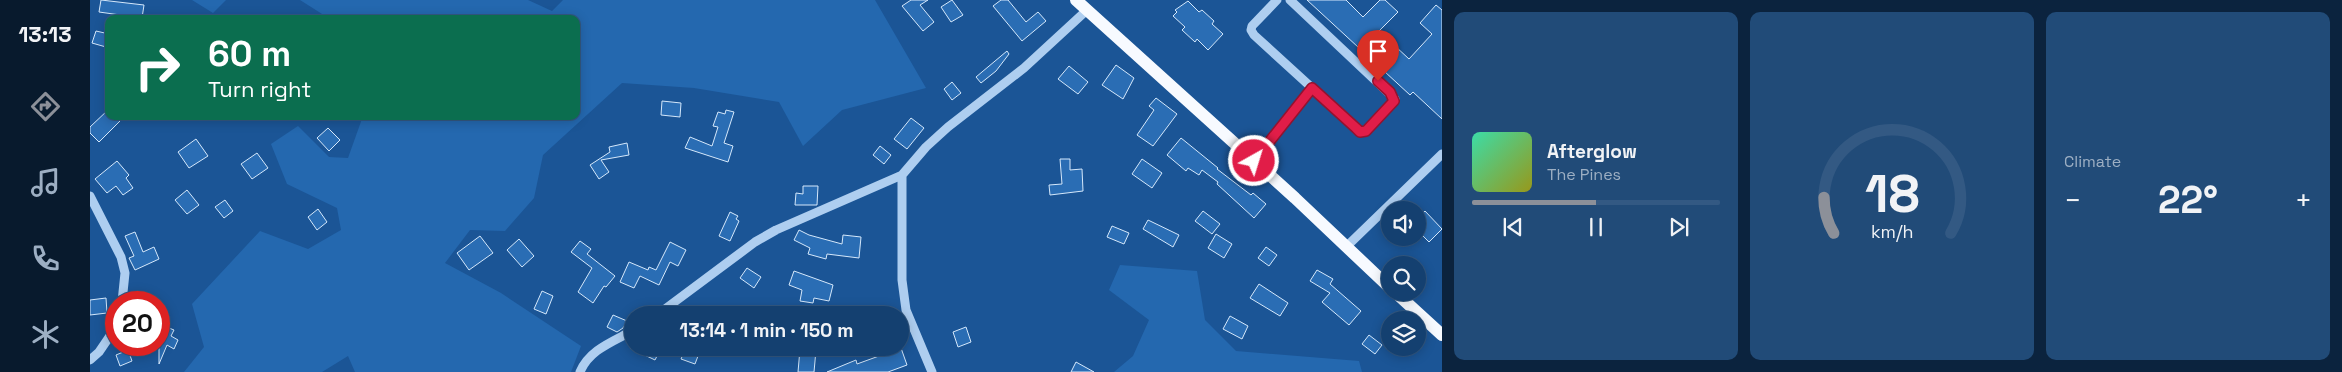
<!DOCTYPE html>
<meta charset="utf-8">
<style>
body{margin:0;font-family:"Space Grotesk",sans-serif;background:#214b78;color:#f1f3f6;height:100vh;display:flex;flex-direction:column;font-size:19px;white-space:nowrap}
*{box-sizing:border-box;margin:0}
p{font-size:16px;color:#9dafc3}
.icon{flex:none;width:28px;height:28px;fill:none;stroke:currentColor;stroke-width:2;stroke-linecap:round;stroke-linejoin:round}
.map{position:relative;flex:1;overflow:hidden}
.side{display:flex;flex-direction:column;gap:12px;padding:12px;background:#0b233e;width:900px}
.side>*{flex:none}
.guide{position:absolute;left:15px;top:15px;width:475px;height:105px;border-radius:10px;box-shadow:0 2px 12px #0003,0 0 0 1px #335983;background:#0b6e4f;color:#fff;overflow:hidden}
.buttons{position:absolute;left:1291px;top:201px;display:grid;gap:10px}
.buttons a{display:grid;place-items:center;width:45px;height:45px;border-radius:50%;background:#144070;box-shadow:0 2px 12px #0003,0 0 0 1px #335983;font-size:25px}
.speed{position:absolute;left:15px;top:291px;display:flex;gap:10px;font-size:25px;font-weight:700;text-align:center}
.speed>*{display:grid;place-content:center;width:65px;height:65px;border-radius:50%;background:#144070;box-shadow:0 2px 12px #0003,0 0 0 1px #335983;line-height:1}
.speed .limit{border:8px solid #d22;background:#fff;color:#111}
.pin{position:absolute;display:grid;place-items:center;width:42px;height:42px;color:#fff;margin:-51px -21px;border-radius:50% 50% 50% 0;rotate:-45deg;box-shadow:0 0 5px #0007}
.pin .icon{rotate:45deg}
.me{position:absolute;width:55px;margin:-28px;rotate:39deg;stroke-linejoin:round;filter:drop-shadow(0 0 4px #0008)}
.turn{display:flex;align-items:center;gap:18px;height:105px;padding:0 20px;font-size:22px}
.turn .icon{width:65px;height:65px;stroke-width:2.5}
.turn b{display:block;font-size:35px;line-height:42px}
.big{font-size:38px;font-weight:700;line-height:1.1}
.side .tile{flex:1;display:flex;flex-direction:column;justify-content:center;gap:8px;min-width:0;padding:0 18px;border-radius:10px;background:#214b78}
.side .dial{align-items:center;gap:0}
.dial svg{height:130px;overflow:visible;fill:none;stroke:#335983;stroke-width:7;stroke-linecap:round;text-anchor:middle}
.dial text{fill:#f1f3f6;stroke:none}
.song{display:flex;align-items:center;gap:15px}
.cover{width:60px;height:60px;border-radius:8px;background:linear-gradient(135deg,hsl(160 70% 55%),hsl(60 70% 35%))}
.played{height:5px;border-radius:2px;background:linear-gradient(90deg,#8c9099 50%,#335983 50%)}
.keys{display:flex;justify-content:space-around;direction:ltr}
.heat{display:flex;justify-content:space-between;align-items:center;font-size:28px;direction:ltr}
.side .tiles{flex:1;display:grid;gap:12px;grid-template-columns:repeat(3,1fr)}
.trip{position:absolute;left:534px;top:306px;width:285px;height:50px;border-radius:25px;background:#144070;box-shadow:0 2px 12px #0003,0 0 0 1px #335983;font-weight:700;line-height:50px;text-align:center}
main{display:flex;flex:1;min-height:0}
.dock{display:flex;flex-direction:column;width:90px;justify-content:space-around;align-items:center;background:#081a2d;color:#9dafc3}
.dock .icon{width:35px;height:35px}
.dock .active{color:#8c9099}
.dock b{font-size:22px;color:#f1f3f6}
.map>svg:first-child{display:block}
.green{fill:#2468af}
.building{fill:#2a6db4;stroke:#d5e8fb}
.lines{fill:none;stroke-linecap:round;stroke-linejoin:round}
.minor{stroke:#aecef0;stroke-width:9}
.major{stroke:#f7faff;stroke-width:12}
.route-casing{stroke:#92132f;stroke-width:12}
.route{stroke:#e11d48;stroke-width:9}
</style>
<main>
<nav class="dock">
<b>13:13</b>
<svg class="icon active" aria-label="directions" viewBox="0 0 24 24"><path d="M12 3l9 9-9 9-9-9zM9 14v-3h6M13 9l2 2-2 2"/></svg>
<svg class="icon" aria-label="music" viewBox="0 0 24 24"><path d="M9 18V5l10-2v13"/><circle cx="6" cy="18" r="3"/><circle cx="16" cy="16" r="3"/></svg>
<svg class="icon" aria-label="phone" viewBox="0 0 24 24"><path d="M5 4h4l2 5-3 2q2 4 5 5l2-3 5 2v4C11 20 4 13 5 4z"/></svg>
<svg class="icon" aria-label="climate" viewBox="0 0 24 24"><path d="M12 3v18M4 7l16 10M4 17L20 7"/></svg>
</nav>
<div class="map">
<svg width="1352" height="372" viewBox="0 0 1352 372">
<rect width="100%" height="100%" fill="#1b5596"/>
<path class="green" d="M102,0H136L123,13Z
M210,0H438L462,11L473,0H785L836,88L752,110L713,146L689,102L604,88L532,83L453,155L444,198L415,231L380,230L355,263L411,293L491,346L481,372H265L258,356L232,372H94L114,347L102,304L170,231L218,249L251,230L247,208L197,184L181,144L208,126L239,157L258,158L273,116H486V19H240Z
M1030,265L1107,271L1115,320L1146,351L1269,361L1272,372H1024L1043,356L1059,320L1019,290Z"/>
<path class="building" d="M11,0L54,5L52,18L9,12Z
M821,0H838L830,5L844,22L833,31L812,6Z
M862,0L873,15L861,22L851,7Z
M911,0H918L936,22L948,12L956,21L932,41L903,6Z
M1217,0H1256L1273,17L1290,0H1295L1308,12L1289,31L1319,59L1342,34L1330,23L1346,5L1352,10V119L1323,92L1320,95Z
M1098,1L1109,12L1112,10L1124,21L1122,24L1133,34L1118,50L1107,39L1105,42L1092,30L1095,27L1083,16L1087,12L1085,10Z
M6,31L19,34L16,47L2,43Z
M917,51L919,54L906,71L891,83L886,77Z
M1026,65L1044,78L1033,99L1012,85Z
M979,66L998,82L988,94L968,79Z
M862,82L871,93L862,100L854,89Z
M1066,98L1087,114L1063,146L1047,135L1064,110L1059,106Z
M572,101L591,103L590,117L571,115Z
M19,109V116H35L9,142L0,133V127Z
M636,110L644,112L634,143L643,146L638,162L595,148L600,137L622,146L628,127L623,126L628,112L635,114Z
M821,118L834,128L817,149L804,139Z
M238,128L250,140L239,151L227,138Z
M1091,138L1128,168L1127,169L1161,195L1163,193L1176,204L1164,218L1127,184L1128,182L1112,170L1109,175L1098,168L1096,171L1077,155Z
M106,139L118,156L99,168L88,152Z
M537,143L539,155L511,160L519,172L509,179L500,165L520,152L519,147Z
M790,146L801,155L794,164L783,155Z
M167,153L178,168L162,179L151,164Z
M970,159H980V170L992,169L993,191L960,195L959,185L972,184Z
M1052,159L1072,173L1062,188L1042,174Z
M27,161L39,175L36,178L43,188L33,195L26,186L17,193L5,179Z
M713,186H728L727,205H705L706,193L713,194Z
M97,190L109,205L97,214L85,200Z
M135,200L143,211L134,218L125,207Z
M228,209L237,222L227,230L218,217Z
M1113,211L1130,224L1122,234L1105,221Z
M1335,211L1352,229L1339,242L1328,231V218Z
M640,212L648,216L646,219L649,221L640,241L629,236Z
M1058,220L1089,235L1083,247L1053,229Z
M1022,226L1039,233L1034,244L1017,237Z
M709,230L719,235L752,244L753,235L771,237L769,258L737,254L736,259L718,254L720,248L704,240Z
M45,232L53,252L64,247L69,259L45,270L39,258L44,256L35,236Z
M1126,234L1142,244L1134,258L1118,248Z
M390,236L403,253L379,270L367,253Z
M429,239L444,256L432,267L417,250Z
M490,241L501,249L497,254L525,276L516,287L514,286L503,303L488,292L502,268L481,252Z
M580,242L596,250L588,266L580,262L569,285L550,276L544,288L530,282L539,262L558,270L559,267L566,270Z
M1176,247L1187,255L1179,266L1168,258Z
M657,268L671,277L664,288L650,278Z
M1227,270L1243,279L1240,284L1271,311L1259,325L1232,302L1240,293L1220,281Z
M704,271L743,285L739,301L724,298L723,303L710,301L712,290L699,285Z
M1169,284L1198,303L1190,316L1160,298Z
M452,291L463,296L456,314L444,309Z
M16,298L17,313L0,315V300Z
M523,315L537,321L533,328L527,332L517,327Z
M1140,316L1158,326L1152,339L1133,329Z
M69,324L84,330L81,336L88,340L84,349L77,345L69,364Z
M876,327L881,342L868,347L863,332Z
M1279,335L1292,345L1285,354L1272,344Z
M540,348H571L565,360Z
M596,348H611L605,364L591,359Z
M811,348L817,365L798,372H737L766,360L767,364Z
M710,349L726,350L724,372H708Z
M38,350L42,361L30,366L26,355Z
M986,362L1004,372H981Z"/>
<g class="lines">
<path class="minor" d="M1187,0L1162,26L1161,30L1164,35L1266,128L1274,132L1305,99L1200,0
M1164,161L1222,88
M812,175V280L816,310L842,372
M0,196L31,257L35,273L32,302
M1256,247L1352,154
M567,315L665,242L686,230L812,175L836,147L858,127L934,68L997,10
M0,360L9,352L26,327
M490,372C499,350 522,342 542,331"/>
<path class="major" d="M986,0L1205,198L1300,288
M1305,292L1352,335"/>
</g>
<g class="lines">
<g class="route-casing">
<path id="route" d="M1164,161L1222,88L1266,128L1270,132L1276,131L1304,101L1300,92L1288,81"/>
</g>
<use href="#route" class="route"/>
</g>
</svg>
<div class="buttons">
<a><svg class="icon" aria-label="sound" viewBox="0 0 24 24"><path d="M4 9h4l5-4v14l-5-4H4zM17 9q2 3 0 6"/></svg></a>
<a><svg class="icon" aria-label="search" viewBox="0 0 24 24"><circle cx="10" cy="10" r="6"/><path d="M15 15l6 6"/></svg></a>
<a><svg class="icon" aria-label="layers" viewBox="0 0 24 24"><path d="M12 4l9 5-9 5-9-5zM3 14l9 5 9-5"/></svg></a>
</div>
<div class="speed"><div class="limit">20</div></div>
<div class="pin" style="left:1288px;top:81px;background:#d93025"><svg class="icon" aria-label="arrive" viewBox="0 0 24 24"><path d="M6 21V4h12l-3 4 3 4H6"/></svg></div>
<svg class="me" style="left:1164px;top:161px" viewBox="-20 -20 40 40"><circle r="17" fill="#e11d48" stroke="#fff" stroke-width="3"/><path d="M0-11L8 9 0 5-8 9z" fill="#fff"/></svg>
<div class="trip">13:14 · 1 min · 150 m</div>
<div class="guide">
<div class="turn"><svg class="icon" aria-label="right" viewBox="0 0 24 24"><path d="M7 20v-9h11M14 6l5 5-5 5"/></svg><div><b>60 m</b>Turn right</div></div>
</div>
</div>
<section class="side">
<div class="tiles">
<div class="tile">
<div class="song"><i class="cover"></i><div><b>Afterglow</b><p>The Pines</p></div></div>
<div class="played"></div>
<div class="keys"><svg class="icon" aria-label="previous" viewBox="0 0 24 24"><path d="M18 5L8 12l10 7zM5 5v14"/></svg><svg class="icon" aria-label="pause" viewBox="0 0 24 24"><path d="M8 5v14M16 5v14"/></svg><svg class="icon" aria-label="next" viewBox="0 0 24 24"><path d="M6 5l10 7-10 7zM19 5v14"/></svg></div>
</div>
<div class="tile dial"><svg viewBox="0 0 100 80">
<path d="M14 69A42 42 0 1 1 86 69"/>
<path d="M14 69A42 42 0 0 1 8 47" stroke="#8c9099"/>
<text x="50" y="56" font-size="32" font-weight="700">18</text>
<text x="50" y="72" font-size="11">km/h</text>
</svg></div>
<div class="tile"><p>Climate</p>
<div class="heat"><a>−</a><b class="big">22°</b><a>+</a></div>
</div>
</div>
</section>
</main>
